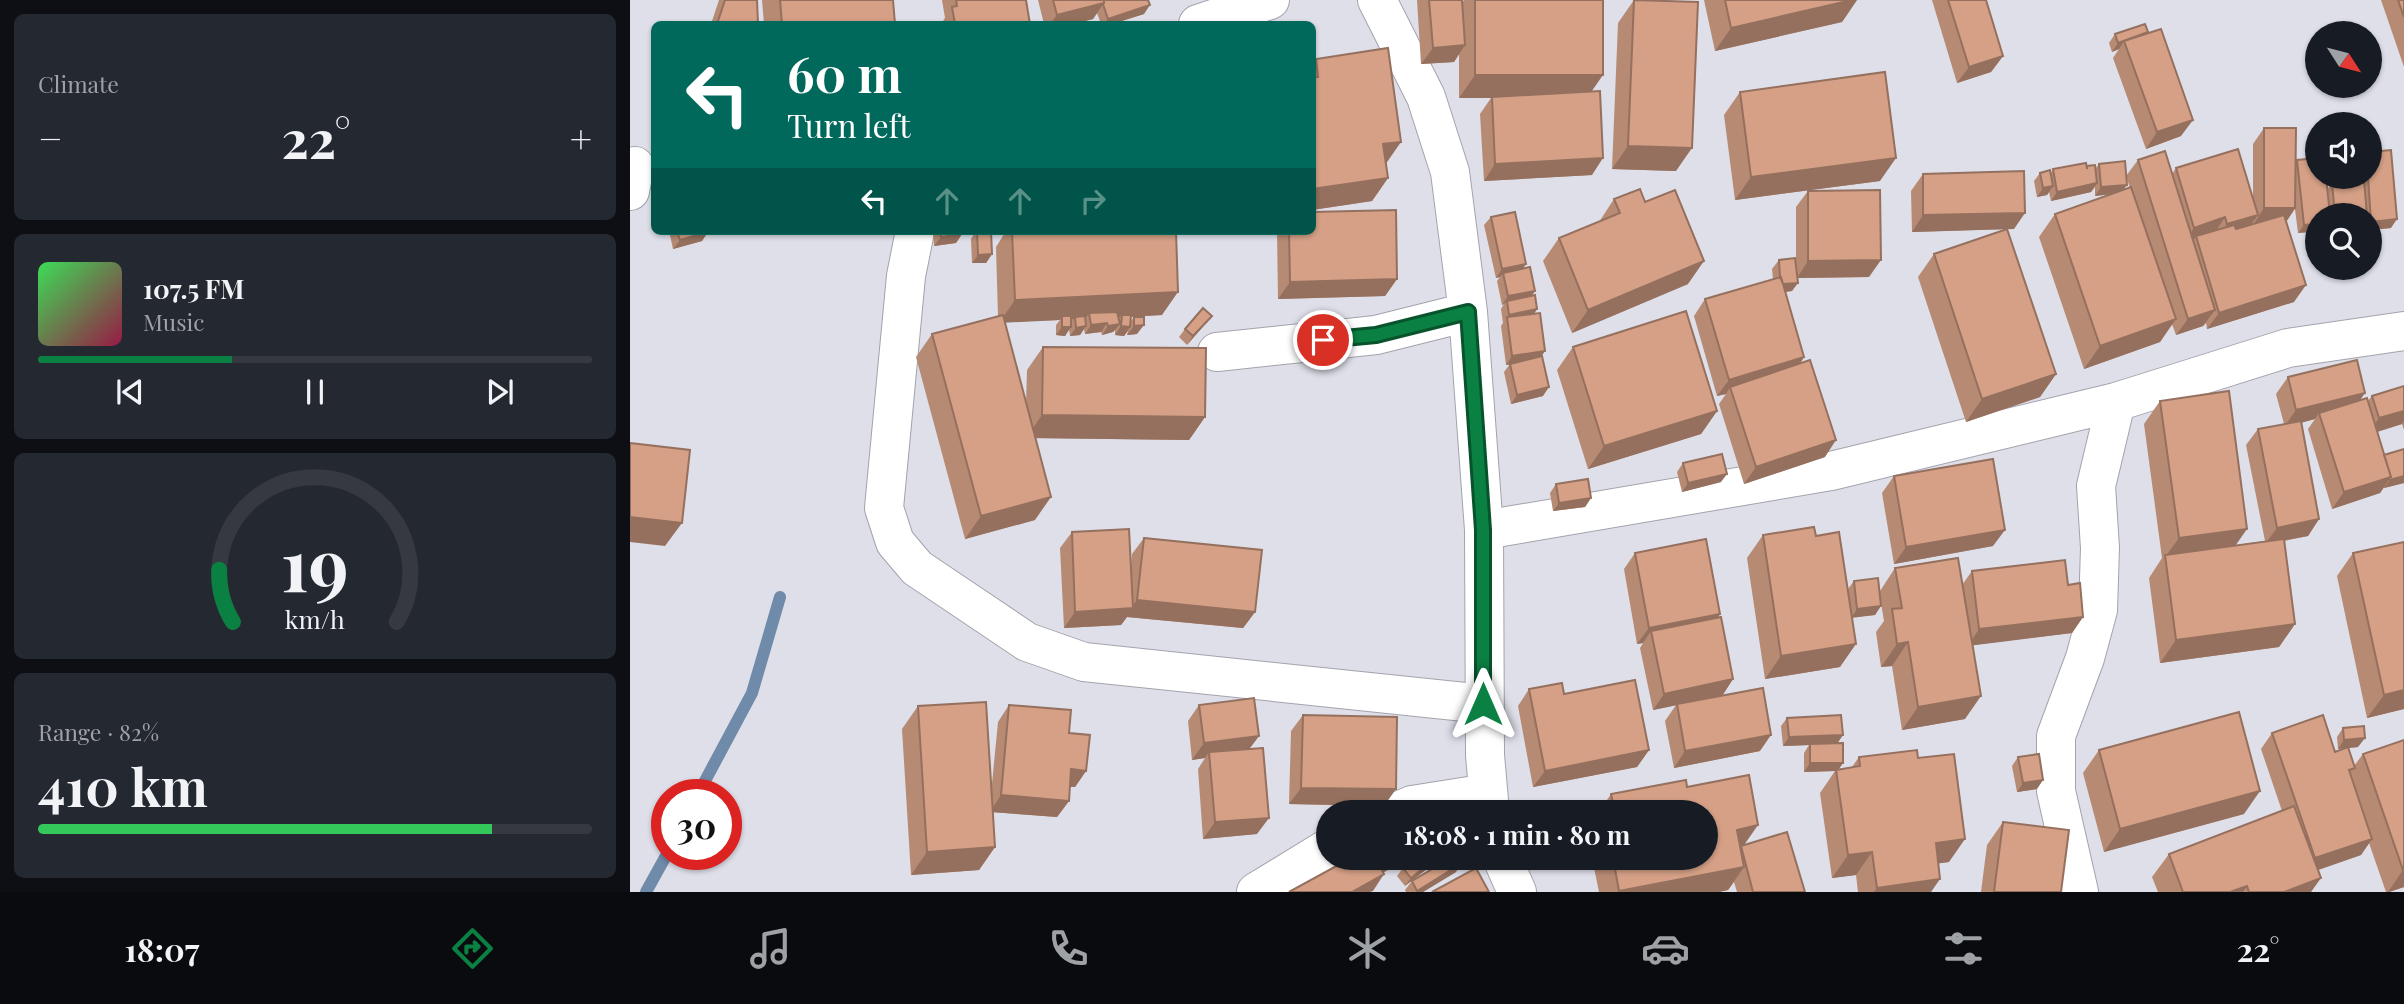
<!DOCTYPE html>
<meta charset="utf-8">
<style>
body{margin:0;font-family:"Playfair Display",serif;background:#242831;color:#f1f3f6;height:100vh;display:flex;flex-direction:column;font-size:26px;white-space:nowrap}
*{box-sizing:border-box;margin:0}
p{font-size:23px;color:#9ea1a6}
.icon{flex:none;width:38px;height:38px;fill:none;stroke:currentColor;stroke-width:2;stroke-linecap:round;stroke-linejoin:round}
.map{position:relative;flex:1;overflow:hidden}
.panel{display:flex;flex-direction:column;gap:14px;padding:14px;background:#0d0f14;width:630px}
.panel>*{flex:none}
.guide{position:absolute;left:21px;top:21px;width:665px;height:214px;border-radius:10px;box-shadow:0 2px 5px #0004;background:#00695c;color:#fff;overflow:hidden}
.needle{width:46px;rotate:126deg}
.tools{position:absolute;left:1675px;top:21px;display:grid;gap:14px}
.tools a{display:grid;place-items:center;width:77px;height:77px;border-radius:50%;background:#171b24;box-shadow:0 2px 5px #0004;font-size:35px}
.speed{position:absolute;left:21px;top:779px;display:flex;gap:14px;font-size:35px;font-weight:700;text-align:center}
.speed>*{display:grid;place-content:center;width:91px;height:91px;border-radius:50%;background:#171b24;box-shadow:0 2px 5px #0004;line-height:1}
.speed .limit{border:10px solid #d22;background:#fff;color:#111}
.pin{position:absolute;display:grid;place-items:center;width:60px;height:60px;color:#fff;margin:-30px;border:4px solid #fff;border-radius:50%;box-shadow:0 2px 7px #0007}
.me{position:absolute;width:77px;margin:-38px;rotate:0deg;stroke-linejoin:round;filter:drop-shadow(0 0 5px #0008)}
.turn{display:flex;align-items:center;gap:24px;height:147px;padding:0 21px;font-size:32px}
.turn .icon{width:91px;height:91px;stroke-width:2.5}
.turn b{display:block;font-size:49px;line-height:60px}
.lanes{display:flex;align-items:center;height:66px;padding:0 21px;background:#0003;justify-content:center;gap:35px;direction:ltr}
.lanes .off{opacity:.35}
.big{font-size:52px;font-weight:700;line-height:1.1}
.panel .card{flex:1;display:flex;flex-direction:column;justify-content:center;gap:10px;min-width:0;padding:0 24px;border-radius:10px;background:#242831}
.panel .dial{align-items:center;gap:0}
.dial svg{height:182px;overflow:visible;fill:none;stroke:#363941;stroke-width:7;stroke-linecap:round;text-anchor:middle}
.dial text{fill:#f1f3f6;stroke:none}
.song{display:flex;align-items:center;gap:21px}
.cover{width:84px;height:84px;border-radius:10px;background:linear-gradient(135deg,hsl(130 70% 55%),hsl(340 70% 35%))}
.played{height:7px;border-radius:4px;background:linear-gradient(90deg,#0b8043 35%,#363941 35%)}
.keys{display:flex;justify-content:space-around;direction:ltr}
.heat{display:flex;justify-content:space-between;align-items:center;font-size:38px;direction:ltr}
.charge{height:10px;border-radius:5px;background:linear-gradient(90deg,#34c759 82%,#363941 0)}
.trip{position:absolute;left:686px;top:800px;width:402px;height:70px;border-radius:35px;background:#171b24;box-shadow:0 2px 5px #0004;font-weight:700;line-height:70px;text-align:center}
.dock{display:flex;height:112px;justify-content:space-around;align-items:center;background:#090b0e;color:#9ea1a6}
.dock .icon{width:49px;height:49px}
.dock .selected{color:#0b8043}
.dock b{font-size:32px;color:#f1f3f6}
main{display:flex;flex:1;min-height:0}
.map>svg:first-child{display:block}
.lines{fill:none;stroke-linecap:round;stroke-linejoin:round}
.stream{stroke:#708aa9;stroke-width:12}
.minor-casing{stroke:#a3a3ad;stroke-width:40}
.minor{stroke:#fff;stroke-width:38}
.wall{fill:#b78a73;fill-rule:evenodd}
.shaded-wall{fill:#95705e}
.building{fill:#d5a086;stroke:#95705e;stroke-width:2}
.route-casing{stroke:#07532c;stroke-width:18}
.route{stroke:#0b8043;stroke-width:12}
</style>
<main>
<section class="panel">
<div class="card"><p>Climate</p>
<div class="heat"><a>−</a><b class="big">22°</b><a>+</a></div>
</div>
<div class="card">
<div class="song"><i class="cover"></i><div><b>107.5 FM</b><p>Music</p></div></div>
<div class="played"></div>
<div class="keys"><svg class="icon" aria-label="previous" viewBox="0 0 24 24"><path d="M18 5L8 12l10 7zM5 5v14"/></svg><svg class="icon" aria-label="pause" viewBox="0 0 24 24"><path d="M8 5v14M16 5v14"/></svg><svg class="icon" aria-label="next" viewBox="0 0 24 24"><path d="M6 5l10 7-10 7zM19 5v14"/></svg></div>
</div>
<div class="card dial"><svg viewBox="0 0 100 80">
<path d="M14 69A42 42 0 1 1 86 69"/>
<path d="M14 69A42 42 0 0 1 8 46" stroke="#0b8043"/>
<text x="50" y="56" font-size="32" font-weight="700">19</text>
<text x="50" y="72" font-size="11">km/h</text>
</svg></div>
<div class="card"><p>Range · 82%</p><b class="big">410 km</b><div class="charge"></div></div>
</section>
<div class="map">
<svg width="1774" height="892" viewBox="0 0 1774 892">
<rect width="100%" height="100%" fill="#dedfe9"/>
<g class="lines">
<path class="stream" d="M68,794L122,693L150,597
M16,892L37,854"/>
<g class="minor-casing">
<path id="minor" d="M747,0L796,97L820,172L838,312L854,530L855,755L860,812
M568,24L640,0
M0,191L5,166
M285,231L276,276L254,508L265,542L287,568L397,642L454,662L854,704
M587,352L746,335L838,312
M854,530L1201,471L1486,402L1658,348L1774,331
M766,812L782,805L858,793
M872,858L887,892
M626,892L698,848
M1449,892L1426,791V736L1455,658L1468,610L1470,548L1466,486L1486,402"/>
</g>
<use href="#minor" class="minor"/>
</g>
<path class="wall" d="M89,0H127L128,24H81Z
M132,0H263L265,24H134Z
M312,0H396L400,24H311L315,18Z
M408,0H518L514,14L482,24H471L467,13L463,19L443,24H414Z
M787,0H832V3L834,0H973L961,92L962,175L854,181L850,114L861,98H829V54L824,62L791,64Z
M1004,0L1046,171L982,169L988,23Z
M1074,0H1227L1212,22L1085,51Z
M1302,0H1356L1373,56L1361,72L1327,83Z
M1751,0H1774V67Z
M1515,24L1551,136L1516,149L1483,58L1489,49L1482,52L1479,43L1485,34Z
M686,59L756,163L758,178L742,201L682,210V64Z
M1110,92L1250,181L1105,200L1094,115Z
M1634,128L1666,162L1667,160L1687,177H1731L1728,180H1731V177H1740L1761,228L1740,230V215H1687L1668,233L1665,209L1656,222L1664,302L1577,329L1576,323L1573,326L1546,335L1542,324L1530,342L1454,369L1409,237L1425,214L1482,194L1465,196V187L1461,192L1421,201L1419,192L1417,195L1407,197L1404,181L1410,173H1421L1423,169L1456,167L1465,169L1469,164L1493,190L1500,188L1496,176L1508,160L1542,174L1546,168L1623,199V144ZM1702,182L1698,189L1697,183Z
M1293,174L1384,229H1377L1426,374L1410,397L1336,422L1288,277L1304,254L1376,229L1282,232L1281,191Z
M1178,191L1239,277L1167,278L1162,291L1155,292L1174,357L1170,364L1195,457L1114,484L1089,404L1096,394L1087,396L1064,316L1075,299L1143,279L1142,269L1149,260L1166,270V207Z
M984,199L1058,284L942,333L913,261L929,238L969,222Z
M861,217L905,291L901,296L907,309L904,314L912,356L913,396L881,404L874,372L880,364L876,365L871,326L873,323L871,309L874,304L872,305L867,281L870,277L866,278L854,225Z
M39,231H78L72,241L43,249Z
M303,231H331L332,234L326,243L304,246Z
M346,231H364L361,232L362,254L356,263H342L341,239Z
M376,231H546L532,315L501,317L500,322L504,317L507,334L497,335L498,331L494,336L485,335V330L483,332L472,335L471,332L455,334L454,329L450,335L440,336L439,329L435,336L426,335V325L430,320L375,322L396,404L397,370L413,347L575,417L559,440L405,438V520L335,539L286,357L302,334L368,316L366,247Z
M647,231H682L767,279L755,296L648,299Z
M582,316L575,324L557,345L549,337L555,329Z
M943,347L1087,411L1071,434L958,469L927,370Z
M1658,377L1738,401L1742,396L1774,386V430L1772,424L1747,432L1754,455L1774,483L1754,488V487L1750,493L1702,509L1678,429L1685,419L1671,423L1689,519L1678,536L1654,541L1665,624L1649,647L1530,663L1519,578L1532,558L1514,424L1530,401L1606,545L1635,541L1616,445L1628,429L1654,424L1646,394Z
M1053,463L1091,482L1052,492L1047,472Z
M1264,476L1363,546L1264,564L1252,493Z
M926,484L961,498L955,507L923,511L920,493Z
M442,532L501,568L502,554L514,538L625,612L613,628L497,617L491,625L434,628L430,548Z
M1133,535L1186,536L1218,589L1224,581L1250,591L1265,568L1332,585L1342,571L1438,585L1453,617L1442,633L1343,645L1335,719L1272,730L1262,666L1251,667L1246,632L1254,621L1251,603L1245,615L1222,617L1210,667L1135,679L1117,558Z
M1774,542V709L1737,718L1707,576L1723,553Z
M1005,553L1090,614L1088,618L1103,679L1092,696L1130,751L1044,768L1035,721L1046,705L1023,710L1010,648L1013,643L1007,644L994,569Z
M899,689L934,694L1019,750L1007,767L903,787L888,706Z
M379,705L439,733L456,771L445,787H440L439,801L427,817L362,812L365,847L349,870L281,875L272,729L288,706L361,794L368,722Z
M569,705L629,736L619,749L627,834L573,839L568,769L575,758L562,760L558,721Z
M673,715L754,806L659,804L661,731Z
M1157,718L1207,744L1213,763L1209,769L1222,767L1229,757L1288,758L1319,862L1309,863L1301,892H1228L1226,875L1202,878L1190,793L1205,771L1174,772V753L1179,745L1153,746L1151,726Z
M1713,728L1728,747L1718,748L1724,766L1733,754L1774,740V887L1760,892H1756L1739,843L1731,855L1687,870L1681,892H1528L1522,877L1539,854L1652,811L1631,749L1642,733L1705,752L1716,748L1708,749L1707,737Z
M1469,750L1614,814L1474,852L1453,773Z
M1388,757L1407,789L1387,792L1382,766Z
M1057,787L1114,845L1175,892H1107L1104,882L1098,890L1089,892H969L962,858H1076V812H969L981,794Z
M1373,822L1431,892H1351L1357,845Z
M786,858H811L775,886L767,876L773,868Z
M826,872L793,892H776L775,890L782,881Z"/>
<path class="shaded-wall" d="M1222,0H1227L1212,22L1085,51L1101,28Z
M474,3L463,19L443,24H420L427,15Z
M520,5L514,14L482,24H475L478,19Z
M1518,32L1494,41L1489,49L1482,52L1488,43Z
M835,45L824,62L791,64L803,48Z
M1373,56L1361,72L1327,83L1339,67Z
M845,75H973L957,98H829Z
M1563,120L1551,136L1516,149L1527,132Z
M771,142L755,165L753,144Z
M998,146L1062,148L1046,171L982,169Z
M973,158L962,175L854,181L865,164Z
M1266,158L1250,181L1105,200L1121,177Z
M1699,177H1731L1728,181L1695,183Z
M758,178L742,201L682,210V189Z
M1467,183L1461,192L1421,201L1427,192Z
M1497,185L1491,193L1465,196L1471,187Z
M1423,186L1417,195L1407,197L1413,188Z
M1634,208H1665L1654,225H1623Z
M1395,213L1384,229L1282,232L1293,215Z
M1628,215L1616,231L1586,241L1597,224Z
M1595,217L1584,234L1566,236L1563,241L1552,244L1564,228Z
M1767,219L1761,228L1740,230V224L1741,222Z
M1687,224V232L1668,233L1674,225Z
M78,232L72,241L43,249L50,240Z
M332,234L326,243L304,246L311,237Z
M362,254L356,263H342L348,255Z
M1251,260L1239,277L1167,278L1178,261Z
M1074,261L1058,284L942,333L958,310Z
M896,264L890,273H873L870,277L866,278L872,269Z
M1703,268H1718L1715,271L1700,272Z
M767,279L755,296L648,299L660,282Z
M1168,283L1162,291L1145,293L1151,284Z
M1676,285L1664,302L1577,329L1589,313Z
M905,291L899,300L877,301L874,304L872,305L878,296Z
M548,292L532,315L492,317V315L490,317L460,319L459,313L455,319L445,317L444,319L432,320V316L430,320L369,323L385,300Z
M907,309L901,318H877L879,315Z
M1585,310L1573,326L1546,335L1558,319Z
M582,316L575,324L557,345L563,336Z
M1546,319L1530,342L1454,369L1470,346Z
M477,323L471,332L455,334L461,325Z
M490,324L483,332L472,335L478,326Z
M514,325L507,334L497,335L504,326Z
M456,326L450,335L440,336L446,328Z
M491,326L500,327L494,336L485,335Z
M432,327H441L435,336L426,335Z
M915,351L909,360L876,365L882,356Z
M1174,357L1163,374L1100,387L1096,394L1087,396L1099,380Z
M1426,374L1410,397L1336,422L1352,399Z
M919,387L913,396L881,404L887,395Z
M1735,393L1724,409L1689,413L1685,419L1654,427L1666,410Z
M1087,411L1071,434L958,469L974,446Z
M1774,411V421L1772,424L1737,435L1749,418Z
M412,415L575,417L559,440L396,438Z
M1206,440L1195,457L1114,484L1126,467Z
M1097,474L1091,482L1052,492L1058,483Z
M1774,476V483L1754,488L1760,480Z
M1761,477L1750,493L1702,509L1714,492Z
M421,497L405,520L335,539L351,516Z
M961,498L955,507L923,511L929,503Z
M0,517L52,523L35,546L0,542Z
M1689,519L1678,536L1635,544L1647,528Z
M1617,529L1601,552L1535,557L1549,538Z
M1375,530L1363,546L1264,564L1276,547Z
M507,600L625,612L613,628L497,617L491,625L434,628L445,612L501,608Z
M1251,606L1245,615L1221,618L1227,609Z
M1090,614L1079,631H1021L1013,643L1007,644L1019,628Z
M1453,617L1442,633L1338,646L1349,629Z
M1665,624L1649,647L1530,663L1546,640Z
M1278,642L1262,666L1251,667L1267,644Z
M1226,644L1210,667L1135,679L1151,656Z
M1103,679L1092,696L1023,710L1034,694Z
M1774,690V709L1737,718L1754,695Z
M1351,696L1335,719L1272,730L1288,707Z
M1141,735L1130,751L1044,768L1055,751Z
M1213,735L1207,744L1153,746L1159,737Z
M629,736L617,752H579L575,758L562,760L574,743Z
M1735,738L1728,747L1708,749L1714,740Z
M1019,750L1007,767L903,787L915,771Z
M1180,763H1213L1207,771L1206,770L1205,771L1174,772Z
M441,769L456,771L445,787L430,786Z
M1413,780L1407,789L1387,792L1393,783Z
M671,788L766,789L754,806L659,804Z
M1630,791L1614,814L1474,852L1490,829Z
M371,795L439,801L427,817L360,812Z
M639,818L627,834L573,839L585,822Z
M1128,825L1112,848H1111L1107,830Z
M1335,839L1319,862L1290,866L1306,843Z
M1742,839L1731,855L1674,875L1685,858Z
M365,847L349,870L281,875L297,852Z
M1242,852L1226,875L1202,878L1218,855Z
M771,858H779L742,879L749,871Z
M806,858H811L775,886L781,878Z
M832,863L826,872L793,892H786Z
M1114,867L1098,890L1089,892H989Z
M1773,870H1774V887L1758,892Z
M754,874L743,891L740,892H722Z
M1691,878L1681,892H1654Z
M1310,879L1301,892H1244L1247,888Z
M1617,886L1613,892H1600Z"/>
<path class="building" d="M95,0H127L128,24H87Z
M150,0H263L265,24H152Z
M326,0H396L400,24H325L322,7L327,6Z
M423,0H474V3L427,15Z
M474,0H518L520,5L478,19L473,4L474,3Z
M799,0H832L835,45L803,48Z
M845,0H973V75H845Z
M1004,0L1068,2L1062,148L998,146Z
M1095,0H1222L1101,28Z
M1318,0H1356L1373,56L1339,67Z
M1768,0H1774V17Z
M1515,24L1518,32L1488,43L1485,34Z
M1531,29L1563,120L1527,132L1494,41Z
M758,48L771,142L753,144L758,178L682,189V77H688L686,59Z
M1255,72L1266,158L1121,177L1110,92Z
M970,91L973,158L865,164L862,97Z
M1634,128H1666L1665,208H1634Z
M1608,149L1628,215L1597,224L1595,217L1564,228L1546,168Z
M1761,150L1767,219L1741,222L1738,177H1740V152Z
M1535,151L1585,310L1558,319L1508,160Z
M1687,158V177H1696L1700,215H1687V224L1674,225L1667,160Z
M1495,161L1497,185L1471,187L1469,164Z
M1456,163L1457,169V166L1465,165L1467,183L1427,192L1423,169Z
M1420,170L1423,186L1413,188L1410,173Z
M1394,171L1395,213L1293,215V174Z
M1734,180L1737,215H1705L1702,182Z
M1501,187L1546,319L1470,346L1425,214Z
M1010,189L1015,202L1045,190L1074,261L958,310L929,238L990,213L984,199Z
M1250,190L1251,260L1178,261V191Z
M766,210L767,279L660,282L659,231H682V212Z
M885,212L896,264L872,269L861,217Z
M1654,215L1676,285L1589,313L1566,236L1604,225L1606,229Z
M1377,229L1426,374L1352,399L1304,254Z
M47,231H78V232L50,240Z
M310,231H331L332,234L311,237Z
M347,231H361L362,254L348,255Z
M382,231H546L548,292L385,300Z
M1165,258L1168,283L1153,284L1150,277L1149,260Z
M900,267L905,291L878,296L873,273Z
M1151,277L1174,357L1099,380L1075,299Z
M905,295L907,309L879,315L877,301Z
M573,308L582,316L563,336L555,329Z
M1056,311L1087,411L974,446L943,347Z
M487,312L490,324L478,326L477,323L461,325L459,313Z
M910,313L915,351L882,356L877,317Z
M373,315L421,497L351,516L302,334Z
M492,315H501L500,327L491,326Z
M432,316H441V327H432Z
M455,316L456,326L446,328L445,317Z
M504,317H514V325L504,326Z
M413,347L576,348L575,417L412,415Z
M912,356L919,387L887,395L880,364Z
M1180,360L1206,440L1126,467L1100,387Z
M1727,360L1735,393L1666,410L1658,377Z
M1774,386V411L1749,418L1742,396Z
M1599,391L1617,529L1549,538L1530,401Z
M1737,398L1761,477L1714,492L1689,413Z
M1671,421L1689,519L1647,528L1628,429Z
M0,443L60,450L52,523L0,517Z
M1774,449V476L1760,480V477H1761L1754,455Z
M1092,454L1097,474L1058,483L1053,463Z
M1363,459L1375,530L1276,547L1264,476Z
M958,479L961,498L929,503L926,484Z
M1184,527L1186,536L1209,532L1226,644L1151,656L1133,535Z
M499,529L503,608L445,612L442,532Z
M514,538L632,550L625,612L507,600Z
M1076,539L1090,614L1019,628L1005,553Z
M1654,539L1665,624L1546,640L1535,555Z
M1774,542V690L1754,695L1723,553Z
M1328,558L1351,696L1288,707L1278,642L1267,644L1262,609L1272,608L1265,568Z
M1435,560L1438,585L1450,583L1453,617L1349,629L1342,571Z
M1248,578L1251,606L1227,609L1224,581Z
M1091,617L1103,679L1034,694L1021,631Z
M1005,680L1019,750L915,771L899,689L932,683L934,694Z
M1133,688L1141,735L1055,751L1047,704Z
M624,698L629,736L574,743L569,705Z
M356,702L365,847L297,852L288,706Z
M379,705L441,710L439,733L460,735L456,771L441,769L439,801L371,795Z
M1609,712L1630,791L1490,829L1469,750Z
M673,715L767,717L766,789L671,788Z
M1211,715L1213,735L1159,737L1157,718Z
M1693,715L1705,752L1718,747L1725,768L1719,770L1742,839L1685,858L1642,733Z
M1734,726L1735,738L1714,740L1713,728Z
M1774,740V870H1773L1733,754Z
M1213,743V763H1180V744Z
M633,748L639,818L585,822L579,752Z
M1287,750L1288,758L1324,754L1335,839L1306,843L1310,879L1247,888L1242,852L1218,855L1206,770L1230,766L1229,757Z
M1409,754L1413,780L1393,783L1388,757Z
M1119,775L1128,825L1107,830L1114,867L989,891L983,858H1076V812H985L981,794L1056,780L1057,787Z
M1664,806L1691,878L1654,892H1619L1617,886L1600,892H1553L1539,854Z
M1373,822L1439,830L1431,892H1364Z
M1157,832L1175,892H1123L1111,846Z
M721,858H745L754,874L722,892H659Z
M745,858H771L751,869Z
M786,858H806L781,878L773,868Z
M821,858H829L832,863L787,891L782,881Z
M846,868L859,892H802Z"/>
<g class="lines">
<g class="route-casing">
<path id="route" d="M693,340L746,335L838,312L853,530V704"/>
</g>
<use href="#route" class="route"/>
</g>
</svg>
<div class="tools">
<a><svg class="needle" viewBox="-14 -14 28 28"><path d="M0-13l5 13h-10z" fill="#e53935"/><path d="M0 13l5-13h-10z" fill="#9ea1a6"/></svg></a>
<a><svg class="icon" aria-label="sound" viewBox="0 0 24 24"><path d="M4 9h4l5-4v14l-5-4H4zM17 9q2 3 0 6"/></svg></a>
<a><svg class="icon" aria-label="search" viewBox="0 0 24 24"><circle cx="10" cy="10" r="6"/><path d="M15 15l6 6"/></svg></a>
</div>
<div class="speed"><div class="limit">30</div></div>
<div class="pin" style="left:693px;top:340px;background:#d93025"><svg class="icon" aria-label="arrive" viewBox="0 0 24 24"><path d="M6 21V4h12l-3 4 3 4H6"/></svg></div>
<svg class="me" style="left:853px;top:704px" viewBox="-20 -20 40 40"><path d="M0-17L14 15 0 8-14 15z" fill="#0b8043" stroke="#fff" stroke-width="4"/></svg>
<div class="trip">18:08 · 1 min · 80 m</div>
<div class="guide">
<div class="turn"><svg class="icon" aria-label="left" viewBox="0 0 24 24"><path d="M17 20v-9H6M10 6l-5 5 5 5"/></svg><div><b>60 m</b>Turn left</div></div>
<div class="lanes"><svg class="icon" aria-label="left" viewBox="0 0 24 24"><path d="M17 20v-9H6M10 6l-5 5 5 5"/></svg><svg class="icon off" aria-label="ahead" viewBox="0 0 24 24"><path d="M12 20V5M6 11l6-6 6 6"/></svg><svg class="icon off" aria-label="ahead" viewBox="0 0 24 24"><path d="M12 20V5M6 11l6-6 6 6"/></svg><svg class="icon off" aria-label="right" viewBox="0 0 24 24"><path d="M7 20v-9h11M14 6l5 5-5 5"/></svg></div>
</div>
</div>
</main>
<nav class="dock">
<b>18:07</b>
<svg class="icon selected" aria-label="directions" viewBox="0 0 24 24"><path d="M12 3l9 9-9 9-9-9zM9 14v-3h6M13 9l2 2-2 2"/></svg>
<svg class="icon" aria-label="music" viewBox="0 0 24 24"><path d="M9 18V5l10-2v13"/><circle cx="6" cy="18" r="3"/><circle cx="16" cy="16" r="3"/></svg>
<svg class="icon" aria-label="phone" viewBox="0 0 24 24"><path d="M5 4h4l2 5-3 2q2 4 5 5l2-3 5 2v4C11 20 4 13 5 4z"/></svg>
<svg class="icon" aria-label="climate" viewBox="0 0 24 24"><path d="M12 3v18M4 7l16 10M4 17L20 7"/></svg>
<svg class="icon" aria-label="car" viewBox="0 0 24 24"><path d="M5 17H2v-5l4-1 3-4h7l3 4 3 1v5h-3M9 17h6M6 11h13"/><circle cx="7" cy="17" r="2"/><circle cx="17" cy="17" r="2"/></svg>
<svg class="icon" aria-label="filters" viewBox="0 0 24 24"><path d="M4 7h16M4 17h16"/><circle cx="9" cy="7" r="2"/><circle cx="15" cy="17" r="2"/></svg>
<b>22°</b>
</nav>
